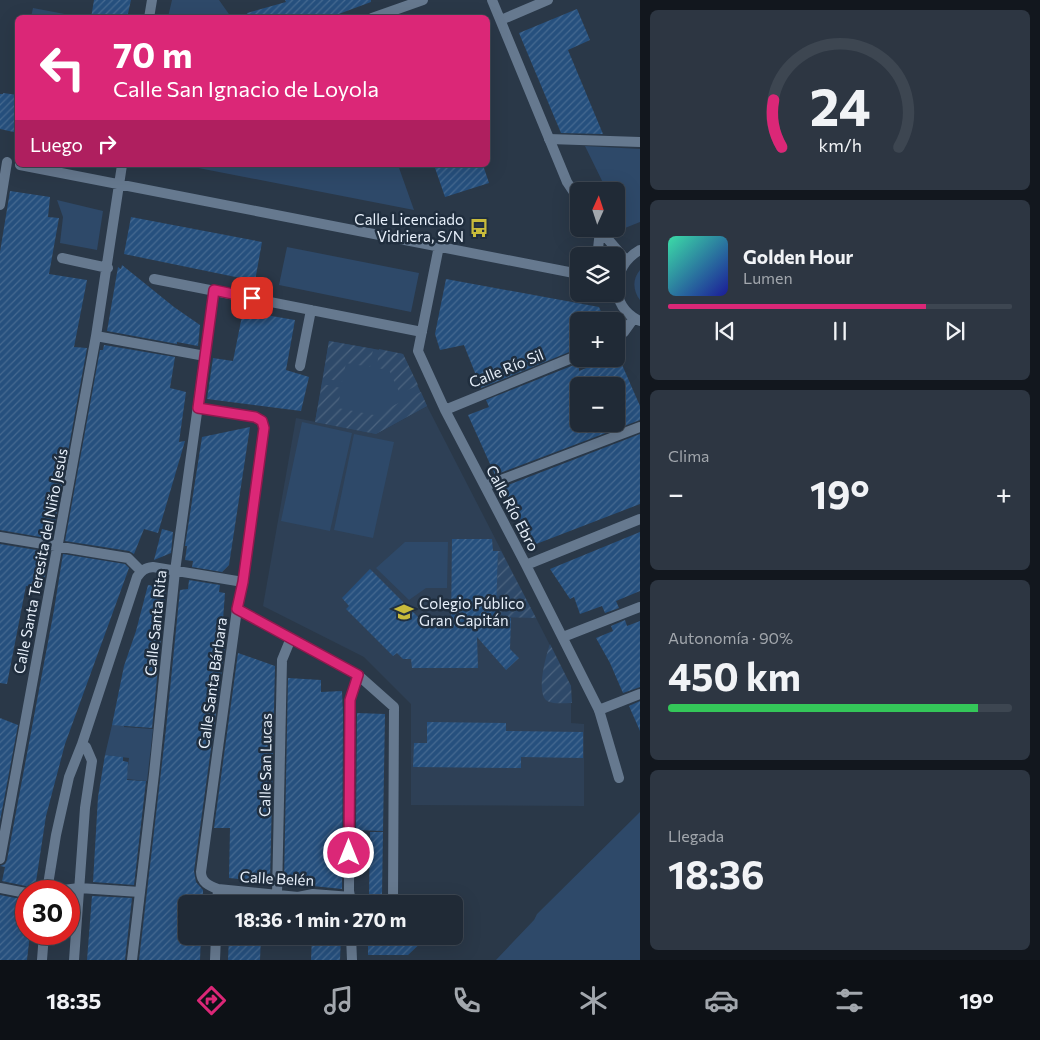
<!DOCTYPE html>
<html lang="es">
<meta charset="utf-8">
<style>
body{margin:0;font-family:Commissioner,sans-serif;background:#2d3642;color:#f1f3f6;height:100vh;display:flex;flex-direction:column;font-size:19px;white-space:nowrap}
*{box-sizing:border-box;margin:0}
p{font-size:16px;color:#a2a7ad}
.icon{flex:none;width:28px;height:28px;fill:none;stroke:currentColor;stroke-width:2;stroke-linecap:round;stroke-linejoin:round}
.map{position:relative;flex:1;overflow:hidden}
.panel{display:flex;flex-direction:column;gap:10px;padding:10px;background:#12171e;width:400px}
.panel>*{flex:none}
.banner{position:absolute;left:15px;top:15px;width:475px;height:152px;border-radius:8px;box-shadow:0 5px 20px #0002,0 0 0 1px #3d4651;background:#db2777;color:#fff;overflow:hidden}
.needle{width:32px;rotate:3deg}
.fabs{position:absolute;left:570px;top:182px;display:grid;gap:10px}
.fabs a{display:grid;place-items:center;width:55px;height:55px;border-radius:8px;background:#202a36;box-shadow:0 5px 20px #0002,0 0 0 1px #3d4651;font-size:25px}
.speed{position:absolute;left:15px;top:880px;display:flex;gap:10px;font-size:25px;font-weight:700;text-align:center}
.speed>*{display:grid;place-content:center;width:65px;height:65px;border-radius:50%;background:#202a36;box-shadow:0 5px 20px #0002,0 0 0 1px #3d4651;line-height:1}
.speed .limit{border:8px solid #d22;background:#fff;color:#111}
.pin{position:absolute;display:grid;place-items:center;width:42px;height:42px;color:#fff;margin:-21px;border-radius:10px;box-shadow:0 2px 8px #0006}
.me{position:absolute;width:55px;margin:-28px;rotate:0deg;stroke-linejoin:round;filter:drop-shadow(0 0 4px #0008)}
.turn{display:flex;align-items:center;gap:18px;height:105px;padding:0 15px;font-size:22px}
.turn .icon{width:65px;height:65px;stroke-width:2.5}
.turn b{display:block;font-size:35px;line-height:42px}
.then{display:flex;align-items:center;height:48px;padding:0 15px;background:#0003;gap:10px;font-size:19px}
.big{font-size:38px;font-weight:700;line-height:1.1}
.panel .card{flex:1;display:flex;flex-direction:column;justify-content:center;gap:8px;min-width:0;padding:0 18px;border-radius:8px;background:#2d3642}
.panel .dial{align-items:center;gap:0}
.dial svg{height:130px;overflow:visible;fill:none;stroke:#3d4651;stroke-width:7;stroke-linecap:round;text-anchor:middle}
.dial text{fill:#f1f3f6;stroke:none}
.song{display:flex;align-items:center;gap:15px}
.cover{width:60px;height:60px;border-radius:8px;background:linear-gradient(135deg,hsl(160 70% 55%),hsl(240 70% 35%))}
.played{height:5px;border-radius:2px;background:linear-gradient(90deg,#db2777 75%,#3d4651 75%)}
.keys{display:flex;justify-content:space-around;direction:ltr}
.heat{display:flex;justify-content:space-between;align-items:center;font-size:28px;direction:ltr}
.charge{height:8px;border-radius:4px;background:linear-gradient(90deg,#34c759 90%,#3d4651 0)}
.trip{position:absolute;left:178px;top:895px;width:285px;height:50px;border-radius:8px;background:#202a36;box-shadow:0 5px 20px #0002,0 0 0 1px #3d4651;font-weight:700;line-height:50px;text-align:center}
.tab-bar{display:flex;height:80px;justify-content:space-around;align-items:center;background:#0d1116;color:#a2a7ad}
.tab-bar .icon{width:35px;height:35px}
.tab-bar .on{color:#db2777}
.tab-bar b{font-size:22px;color:#f1f3f6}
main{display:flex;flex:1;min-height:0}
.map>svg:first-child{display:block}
.built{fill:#2e4056}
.green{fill:#2e4969}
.garden{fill:url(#garden-furrows)}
.building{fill:url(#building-hatch);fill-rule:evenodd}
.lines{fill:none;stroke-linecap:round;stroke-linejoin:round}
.pedestrian{stroke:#66798f;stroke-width:10}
.minor{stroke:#66798f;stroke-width:10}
.route-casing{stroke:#8e194d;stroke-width:12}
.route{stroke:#db2777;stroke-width:9}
.labels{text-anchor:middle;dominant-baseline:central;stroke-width:5;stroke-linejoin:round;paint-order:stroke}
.poi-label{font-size:15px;fill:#e6effa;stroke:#202e3e;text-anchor:end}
.street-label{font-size:15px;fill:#e6effa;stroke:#202e3e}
</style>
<main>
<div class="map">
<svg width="640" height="960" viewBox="0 0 640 960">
<defs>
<pattern id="garden-furrows" width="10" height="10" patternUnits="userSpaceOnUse" patternTransform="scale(1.25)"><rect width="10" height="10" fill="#2e4969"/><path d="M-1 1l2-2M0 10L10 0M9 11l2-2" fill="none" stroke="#4c647f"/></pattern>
<pattern id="building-hatch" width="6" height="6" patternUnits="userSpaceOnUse" patternTransform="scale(1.25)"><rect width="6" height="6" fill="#26507e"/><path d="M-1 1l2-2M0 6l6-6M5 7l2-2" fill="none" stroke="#466a91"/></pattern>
</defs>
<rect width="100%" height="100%" fill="#2a3848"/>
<path class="built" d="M427,406L571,686V723L584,724V806L411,805V704L364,657L263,606L296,418L376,434Z"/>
<path class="green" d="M172,0H219L231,17H168Z
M33,8L70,15V17H31Z
M585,146L640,149V222L625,228L616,211V191H607Z
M183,165H398L414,210Z
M57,200L103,211L97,250L60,243L63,217Z
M287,247L419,273L411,312L279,285Z
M640,270V300C633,291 632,279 640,270Z
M329,341L403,354L427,406L376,434L315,422Z
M302,422L352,433L330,531L281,521Z
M354,434L394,442L373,538L334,530Z
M405,542H448L447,588H426L409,600L376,568Z
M115,721L124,722V727L153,729L147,781L126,779L129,758L105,755L112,725H115Z
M640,812V960H496L534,920L537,914Z"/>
<path class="garden" d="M329,341L373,349L370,367L346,363L342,382L323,378Z
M379,349L403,354L418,385L400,394L389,370L377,368Z
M322,384L341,388L338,408L374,415L421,392L427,406L376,434L315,422Z
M498,551H501L536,618L496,617Z
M550,644L571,686L572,703C564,703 550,705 545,699C537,689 546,655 550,644Z"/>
<path class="building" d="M94,0H131L127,18H91Z
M285,0H371V2L328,18H248L247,13L286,2Z
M577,9L590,40L568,50L603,134L561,133L519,33Z
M3,93L18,95V133L0,129V94H3Z
M434,165H483L489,183L445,197Z
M10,191L50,197L48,217L59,218L49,274L87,280L74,347L87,348L52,539L0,530V252Z
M131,217L262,242L255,281L124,254Z
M122,265L174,307L200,325L198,346L177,342V344L107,331L118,267L121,269Z
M446,279L599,307L605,321H579V348L481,388L464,345L440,350L435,334Z
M243,311L295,320L286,370L309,377L301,411L207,399L213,358L233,361Z
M104,345L175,357L170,388L186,392L179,442L185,441L158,533L144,529L134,554L129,551L65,541L100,350H103Z
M616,351L640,406V420L495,475L468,415L489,407L486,400L579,363V371L609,359H616ZM579,386H616V424H579Z
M250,427L229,565L222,572L192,567L193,561L185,560L187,546H185L202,437Z
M640,434V504L531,546L503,487Z
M162,529L173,532L171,553L154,560Z
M640,532V591L616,601L619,608L605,613L602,606L580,614L574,597L570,599L550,569Z
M452,539H492L493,551H498L496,617L511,618L510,649L519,658L506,670L477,637L478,668H412L411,659H403L397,653L393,656L346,609L349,606L342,598L370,569L428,627H451Z
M0,544L49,552L43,588L26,586L7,684L0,683Z
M63,554L125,564L129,568L65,744L46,816L35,888L2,881L5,867L0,866L5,864L7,860L54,610Z
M189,580L220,585L219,592L225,593L221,646L225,648L194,871L196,882L203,890V904H186V936H201L200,960H139L166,729L180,590L188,589Z
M148,585L166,588L152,728L112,725L124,666L136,631Z
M625,620L627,626L640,621V687L623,693L610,663L596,638L613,631L611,626Z
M238,653L275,666L270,882L229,878L230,828H214Z
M288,678L321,680V692L342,691L343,713L342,889L284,883Z
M640,701V731L629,706Z
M357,713L385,714L383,831L356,830Z
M0,718L18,725L0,821Z
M427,722L506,723V731L583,732V758L521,757V768L413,767L414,743H427Z
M105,755L123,757V761L128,762L127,780L146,781L134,885L93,882L98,797Z
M370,832H383L382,895H369Z
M0,895L26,900V934H30L27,960H0Z
M92,896L132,898L125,960H87Z
M229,936H261L260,960H228Z
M312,936H341L340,960H311Z
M368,936H428L408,955H368Z"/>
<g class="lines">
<path class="pedestrian" d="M549,139L640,142
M599,710L619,778"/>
<path class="minor" d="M492,0L567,182L579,200
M149,18L152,0
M372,18L423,0
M501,20L548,0
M20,165L579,274
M0,205L7,162
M599,229L626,260
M439,246L418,351L445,410L526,565L599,710L640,694
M640,250C611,266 608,307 640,321
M595,256L598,249L600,230
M62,258L108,268
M154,279L422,332
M96,336L205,356
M616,339L624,332L634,318
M300,366L311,310
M198,408L255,417L262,421L264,428L243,582L237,609L201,872C201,882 209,886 218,889L217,904
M445,410L579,355
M485,486L640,427
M0,537L128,558L141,571
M526,565L640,519
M563,637L640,607
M0,859L96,336L122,165
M0,888L26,893
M218,889L298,897L313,894L351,897L361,902H393L394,707L358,675L237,609
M47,891L56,835L69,777L82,744L137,577C142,570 145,568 153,567L243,582
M56,891L79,888L140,892
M277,895L282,660L291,638
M351,902L349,891L350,700L358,675
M351,936L352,960
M42,960L44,934
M74,960L85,808L92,761L86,747L82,744
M132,960L154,774L175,571L214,290
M215,960L216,936"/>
</g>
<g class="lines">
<g class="route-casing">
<path id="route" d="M252,298L214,290L198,408L255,417L262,421L264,428L243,582L237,609L358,675L350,700L349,853"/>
</g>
<use href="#route" class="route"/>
</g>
<defs>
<g id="bus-bare" transform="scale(1.5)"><path d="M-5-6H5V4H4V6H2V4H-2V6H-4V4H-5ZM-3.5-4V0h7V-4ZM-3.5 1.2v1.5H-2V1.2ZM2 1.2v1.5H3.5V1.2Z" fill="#c8bb3b" stroke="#202e3e" stroke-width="2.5" paint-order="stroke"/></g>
<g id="school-bare" transform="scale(1.5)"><path d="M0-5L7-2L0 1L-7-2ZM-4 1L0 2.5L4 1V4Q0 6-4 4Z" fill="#c8bb3b" stroke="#202e3e" stroke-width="2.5" paint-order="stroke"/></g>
</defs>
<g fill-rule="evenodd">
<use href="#bus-bare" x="479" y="228"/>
<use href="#school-bare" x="404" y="612"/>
</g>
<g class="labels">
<g class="poi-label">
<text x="464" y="219">Calle Licenciado<tspan x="464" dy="17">Vidriera, S/N</tspan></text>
<text x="419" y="603" text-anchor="start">Colegio Público<tspan x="419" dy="17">Gran Capitán</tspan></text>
</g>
<g class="street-label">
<text transform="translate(506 368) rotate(-22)">Calle Río Sil</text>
<text transform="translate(513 508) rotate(62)">Calle Río Ebro</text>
<text transform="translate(40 561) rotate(-79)">Calle Santa Teresita del Niño Jesús</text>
<text transform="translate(155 623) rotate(-84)">Calle Santa Rita</text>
<text transform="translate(212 683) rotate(-82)">Calle Santa Bárbara</text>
<text transform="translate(265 765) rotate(-89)">Calle San Lucas</text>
<text transform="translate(277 878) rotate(3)">Calle Belén</text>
</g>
</g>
</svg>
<div class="fabs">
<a><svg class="needle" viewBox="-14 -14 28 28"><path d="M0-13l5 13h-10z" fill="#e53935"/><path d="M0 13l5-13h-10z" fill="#a2a7ad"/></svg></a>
<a><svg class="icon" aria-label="layers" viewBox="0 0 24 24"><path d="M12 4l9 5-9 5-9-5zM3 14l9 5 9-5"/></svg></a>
<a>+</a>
<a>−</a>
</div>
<div class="speed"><div class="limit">30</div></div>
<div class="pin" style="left:252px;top:298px;background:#d93025"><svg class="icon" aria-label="arrive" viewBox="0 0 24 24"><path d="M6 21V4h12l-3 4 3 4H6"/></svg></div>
<svg class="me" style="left:349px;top:853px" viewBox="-20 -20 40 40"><circle r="17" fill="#db2777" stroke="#fff" stroke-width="3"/><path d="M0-11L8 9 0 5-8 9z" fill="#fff"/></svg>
<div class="trip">18:36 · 1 min · 270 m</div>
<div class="banner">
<div class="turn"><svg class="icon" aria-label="left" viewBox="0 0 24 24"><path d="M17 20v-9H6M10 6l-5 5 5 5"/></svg><div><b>70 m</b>Calle San Ignacio de Loyola</div></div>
<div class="then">Luego<svg class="icon" aria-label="right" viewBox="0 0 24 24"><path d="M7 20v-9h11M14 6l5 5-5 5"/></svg></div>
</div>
</div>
<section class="panel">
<div class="card dial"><svg viewBox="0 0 100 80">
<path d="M14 69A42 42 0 1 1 86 69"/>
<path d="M14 69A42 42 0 0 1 9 40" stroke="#db2777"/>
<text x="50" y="56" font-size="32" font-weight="700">24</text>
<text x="50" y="72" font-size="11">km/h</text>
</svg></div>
<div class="card">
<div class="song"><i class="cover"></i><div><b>Golden Hour</b><p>Lumen</p></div></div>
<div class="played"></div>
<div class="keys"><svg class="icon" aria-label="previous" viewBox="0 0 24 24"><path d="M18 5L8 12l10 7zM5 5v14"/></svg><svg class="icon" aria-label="pause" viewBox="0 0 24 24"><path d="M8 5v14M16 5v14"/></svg><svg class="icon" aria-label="next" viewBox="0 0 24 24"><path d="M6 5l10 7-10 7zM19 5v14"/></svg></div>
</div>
<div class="card"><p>Clima</p>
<div class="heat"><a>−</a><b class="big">19°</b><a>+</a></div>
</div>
<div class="card"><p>Autonomía · 90%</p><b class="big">450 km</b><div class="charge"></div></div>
<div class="card"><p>Llegada</p><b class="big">18:36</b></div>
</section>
</main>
<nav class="tab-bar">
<b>18:35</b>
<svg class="icon on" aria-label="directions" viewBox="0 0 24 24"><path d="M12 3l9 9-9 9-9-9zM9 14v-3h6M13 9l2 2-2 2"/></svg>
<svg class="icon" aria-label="music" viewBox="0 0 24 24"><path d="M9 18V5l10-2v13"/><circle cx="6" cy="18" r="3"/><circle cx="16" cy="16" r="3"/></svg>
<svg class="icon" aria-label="phone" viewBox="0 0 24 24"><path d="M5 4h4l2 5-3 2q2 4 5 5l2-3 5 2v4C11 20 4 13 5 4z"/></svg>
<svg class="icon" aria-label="climate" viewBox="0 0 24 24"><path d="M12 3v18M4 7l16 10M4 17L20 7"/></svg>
<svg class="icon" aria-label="car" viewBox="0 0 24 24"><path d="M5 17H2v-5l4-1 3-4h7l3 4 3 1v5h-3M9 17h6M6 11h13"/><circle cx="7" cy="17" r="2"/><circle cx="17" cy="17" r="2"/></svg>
<svg class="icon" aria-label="filters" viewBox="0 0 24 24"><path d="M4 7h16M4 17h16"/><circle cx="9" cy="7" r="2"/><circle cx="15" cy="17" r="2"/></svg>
<b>19°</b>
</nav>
